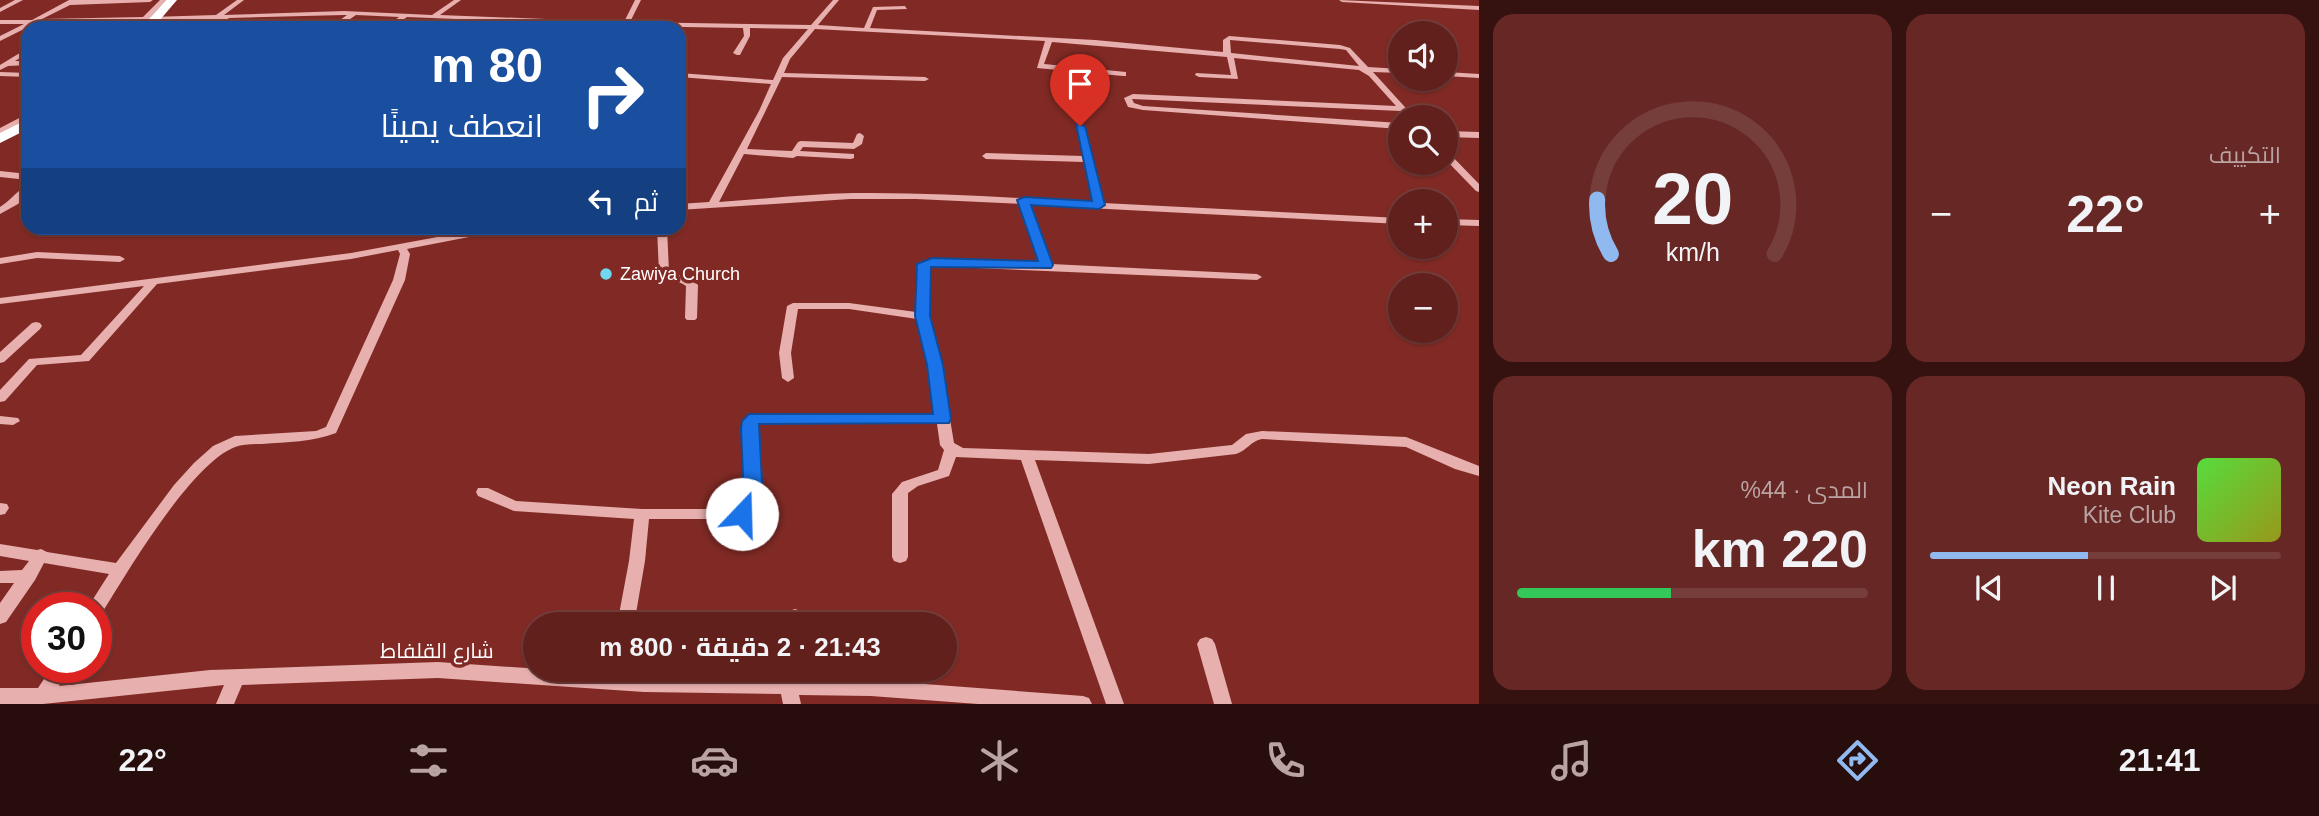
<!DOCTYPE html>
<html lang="ar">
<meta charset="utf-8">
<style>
body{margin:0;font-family:Arial,Cairo,sans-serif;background:#672825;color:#f1f3f6;direction:rtl;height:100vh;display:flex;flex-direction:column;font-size:26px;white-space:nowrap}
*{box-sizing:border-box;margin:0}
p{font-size:23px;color:#baa3a3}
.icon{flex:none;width:38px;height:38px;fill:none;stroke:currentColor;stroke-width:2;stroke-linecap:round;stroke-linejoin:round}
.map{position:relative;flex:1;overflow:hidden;direction:ltr}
.details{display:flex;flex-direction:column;gap:14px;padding:14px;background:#35120f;width:840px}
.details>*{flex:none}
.guide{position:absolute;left:21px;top:21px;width:665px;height:214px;border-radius:21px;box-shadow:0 2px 5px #0004,0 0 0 2px #753e3b;direction:rtl;background:#1a4fa0;color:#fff;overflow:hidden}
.tools{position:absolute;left:1388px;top:21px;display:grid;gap:14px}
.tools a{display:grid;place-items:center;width:70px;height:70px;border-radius:50%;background:#61201c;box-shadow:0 2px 5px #0004,0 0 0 2px #753e3b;font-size:35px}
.speed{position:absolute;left:21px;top:592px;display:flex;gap:14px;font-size:35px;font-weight:700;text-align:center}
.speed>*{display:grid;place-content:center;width:91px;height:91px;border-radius:50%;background:#61201c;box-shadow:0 2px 5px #0004,0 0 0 2px #753e3b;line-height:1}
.speed .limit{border:10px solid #d22;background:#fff;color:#111}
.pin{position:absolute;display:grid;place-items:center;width:60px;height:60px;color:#fff;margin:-72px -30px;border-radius:50% 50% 50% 0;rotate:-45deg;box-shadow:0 0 7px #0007}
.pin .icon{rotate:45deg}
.me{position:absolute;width:77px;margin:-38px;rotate:21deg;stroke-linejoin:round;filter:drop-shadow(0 0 5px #0008)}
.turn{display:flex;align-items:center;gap:24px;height:147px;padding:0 28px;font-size:32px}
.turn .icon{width:91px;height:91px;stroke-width:2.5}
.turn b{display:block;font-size:49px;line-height:60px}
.then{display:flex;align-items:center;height:66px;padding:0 28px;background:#0003;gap:14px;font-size:26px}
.big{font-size:52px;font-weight:700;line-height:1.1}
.details .tile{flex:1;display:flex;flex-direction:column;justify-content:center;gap:10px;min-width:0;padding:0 24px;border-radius:21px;background:#672825}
.details .dial{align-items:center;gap:0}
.dial svg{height:182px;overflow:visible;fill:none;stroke:#753e3b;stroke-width:7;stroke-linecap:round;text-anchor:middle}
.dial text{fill:#f1f3f6;stroke:none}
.song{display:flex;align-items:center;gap:21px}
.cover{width:84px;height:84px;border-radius:10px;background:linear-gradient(135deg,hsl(110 70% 55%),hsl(60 70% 35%))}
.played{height:7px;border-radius:4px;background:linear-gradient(90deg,#90b9f0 45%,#753e3b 45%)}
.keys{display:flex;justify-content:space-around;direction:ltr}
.heat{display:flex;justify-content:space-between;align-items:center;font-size:38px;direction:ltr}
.charge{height:10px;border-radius:5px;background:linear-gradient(90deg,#34c759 44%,#753e3b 0)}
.details .tiles{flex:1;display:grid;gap:14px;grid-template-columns:repeat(2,1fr)}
.trip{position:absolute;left:523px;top:612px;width:434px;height:70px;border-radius:35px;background:#61201c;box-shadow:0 2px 5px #0004,0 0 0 2px #753e3b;font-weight:700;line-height:70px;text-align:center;direction:rtl}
.tab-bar{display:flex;height:112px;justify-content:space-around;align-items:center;background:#270d0b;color:#baa3a3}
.tab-bar .icon{width:49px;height:49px}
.tab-bar .active{color:#90b9f0}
.tab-bar b{font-size:32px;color:#f1f3f6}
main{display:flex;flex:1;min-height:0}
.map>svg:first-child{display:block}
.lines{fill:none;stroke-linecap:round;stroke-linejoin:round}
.minor{fill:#e7afad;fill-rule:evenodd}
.highway{fill:#fff;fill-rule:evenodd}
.route{fill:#1a73e8;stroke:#114b97;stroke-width:2}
.poi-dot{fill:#71d7f0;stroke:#812a25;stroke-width:2.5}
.labels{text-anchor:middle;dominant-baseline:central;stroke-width:7;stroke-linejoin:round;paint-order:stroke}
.poi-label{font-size:18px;fill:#fff;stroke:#812a25;text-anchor:start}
.near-street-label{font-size:21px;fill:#fff;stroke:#812a25}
</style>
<main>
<section class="details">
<div class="tiles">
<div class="tile"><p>التكييف</p>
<div class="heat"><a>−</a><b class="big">22°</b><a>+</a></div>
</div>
<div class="tile dial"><svg viewBox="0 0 100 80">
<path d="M14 69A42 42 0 1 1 86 69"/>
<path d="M14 69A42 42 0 0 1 8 45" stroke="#90b9f0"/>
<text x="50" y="56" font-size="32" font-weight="700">20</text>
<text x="50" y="72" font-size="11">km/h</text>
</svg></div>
<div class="tile">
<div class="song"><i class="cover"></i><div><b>Neon Rain</b><p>Kite Club</p></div></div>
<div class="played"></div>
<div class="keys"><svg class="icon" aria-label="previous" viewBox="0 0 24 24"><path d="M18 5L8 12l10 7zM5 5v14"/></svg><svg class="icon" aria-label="pause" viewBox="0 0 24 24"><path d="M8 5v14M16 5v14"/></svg><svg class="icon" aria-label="next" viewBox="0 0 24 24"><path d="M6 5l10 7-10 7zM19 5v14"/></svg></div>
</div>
<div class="tile"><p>المدى · 44%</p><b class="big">220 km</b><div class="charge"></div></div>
</div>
</section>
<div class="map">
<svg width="1479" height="704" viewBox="0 0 1479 704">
<rect width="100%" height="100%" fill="#812a25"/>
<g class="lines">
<path class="minor" d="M15,0H23L0,12V8Z
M69,0H153L150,2L70,5L42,19L143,17L160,0H166L151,17L216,15L237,0H244L224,15L344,11L432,15L454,0H461L440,15L624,22L635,0H641L630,22L811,25L833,0H839L818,25L864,28L873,7L905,6L907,9L877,10L870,28L1095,40L1223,52V40L1229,36L1340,45L1350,48L1368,67L1400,69V73L1373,72L1414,117H1406L1401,111L1132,99L1134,103L1143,106L1400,123V129L1143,110L1128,107L1124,98L1133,94L1396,106L1369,76L1359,70L1234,58L1238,79L1199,77L1195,75L1196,73L1231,75L1227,57L1052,42L1044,64L1126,72V76H1123L1037,68L1045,41L815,29L790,59L784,73L925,77L929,79L925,81L782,77L747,149L792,151L798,142L801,141L853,143L857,134L860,133L864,136L862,144L854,149L803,147L800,151L854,154V158L851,159L797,156L793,158L744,154L719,202C764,199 809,194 853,193C934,192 1014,198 1094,202L1084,162L986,159L982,156L986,153L1083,156L1076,126L1080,123L1084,126L1092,157L1094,159L1093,161L1103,203L1400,218V224L1030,205L1051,264L1257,274L1262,277L1257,280L929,266L928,316L941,365L954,443L963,448L1149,454L1232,445L1246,434L1262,431L1406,437L1479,466V476L1455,469L1406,447L1262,439C1251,441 1246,451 1236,454L1149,464L1035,460L1124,704H1106L1021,460L956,457L949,476L918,486L908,493V557L906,561L900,563L894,561L892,557V494L902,482L938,470L944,450L940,445L937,424L762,422L758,423L760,501L756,514L742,519H649L645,561L634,625H617L629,561L634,519L514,511L478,496L476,492L478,488H488L516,501L642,509H740L744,507L746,501L744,421L746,418L761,414L936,416L929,365L917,319L849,309H798L791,353L794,378L788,382L782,378L779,353L787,306L793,303H849L916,312L920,262L932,259L1040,264L1021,204L916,199H850L679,210V204L709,202L759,111L771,84L679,77V73L773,80L783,58L808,29L750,28V36L740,55H737L733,53L744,36L743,28L626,26L407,17L391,28H384L399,17L356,15L337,28H329L347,15H344L229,18L215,28H207L220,19L147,21L140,28H133L139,21L34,24L0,41V36L24,24H0V20H32ZM1230,40L1340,49L1346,50L1359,66L1231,53Z
M1339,0L1479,6V10L1342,2Z
M28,48V53L15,61H28V65L8,66L0,70V65Z
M0,72L28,73V77L0,76Z
M1446,72L1479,74V78L1446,76Z
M25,115H28V120L0,134V128Z
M1446,131L1479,132V138L1446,137Z
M1446,152L1449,153L1479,184V192L1476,191L1446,160Z
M0,171L28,174V180L0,177Z
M28,184V193L18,204L0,214V207C11,200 19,189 28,184Z
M1446,219L1479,220V226L1446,225Z
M486,228H505L500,231L407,249L410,254L405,280L336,433C312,442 287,442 262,444C253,444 243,444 235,447C191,464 128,571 102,613L96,615V607H88L109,574L44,563L35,580L6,622L0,624V603L14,583H0V571L22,570L29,561L0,556V544L37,550L41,549L47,552L116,563L174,485L194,463L213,446L235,436L316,431L326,427L393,280L400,254L398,250L351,259L157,284L89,361L37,365L5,401L0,402V390L29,359L81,355L144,286L0,304V298L351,253Z
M657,228H667L669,272L690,278L698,285L697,318L695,320H687L685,318L686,286C677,279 666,282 659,273Z
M37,252L120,256L125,259L120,262L37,258L0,264V258Z
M36,322L40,323L42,326L40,329L4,362L0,363V352L32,323Z
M0,416L18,418L20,421L13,425L0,424Z
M0,503L7,504L9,508L5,514L0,515Z
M795,609L801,611L803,616L802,625H786L789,611Z
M1206,637L1212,639L1215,644L1232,704H1214L1197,644L1200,639Z
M438,662L644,676L781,679V670H799L798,679L871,680L1083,696L1089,698L1092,704H978L871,696L799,695L801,704H783L781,694L644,692L438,678L242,685L234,704H216L224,685L43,704H0V688H38L52,667H70L59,686L210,670Z"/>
<path class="highway" d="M166,0H177L153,28H141Z
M28,119V129L0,143V133Z"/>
</g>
<path class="route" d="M1076,124L1085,126L1105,205L1099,209L1031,205L1053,265L1051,268L931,267L930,316L943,365L951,419L949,423L759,424L763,501L757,515L742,522L735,519L732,514L744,501L741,429L742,421L749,414H933L927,365L915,316L917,264L932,258L1038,261L1017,200L1024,197L1092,201Z"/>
<circle class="poi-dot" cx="606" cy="274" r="7"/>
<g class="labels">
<g class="poi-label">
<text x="620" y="274">Zawiya Church</text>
</g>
<g class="near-street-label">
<text x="437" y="650">شارع القلفاط</text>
</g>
</g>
</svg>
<div class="tools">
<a><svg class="icon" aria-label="sound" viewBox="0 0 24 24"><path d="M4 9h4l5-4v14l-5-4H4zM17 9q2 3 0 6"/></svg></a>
<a><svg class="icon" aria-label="search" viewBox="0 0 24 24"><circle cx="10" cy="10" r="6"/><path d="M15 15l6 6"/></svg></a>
<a>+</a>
<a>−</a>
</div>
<div class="speed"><div class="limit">30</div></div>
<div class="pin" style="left:1080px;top:126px;background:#d93025"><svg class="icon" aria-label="arrive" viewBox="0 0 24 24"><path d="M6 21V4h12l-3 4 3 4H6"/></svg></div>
<svg class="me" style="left:742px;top:514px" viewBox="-20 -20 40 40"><circle r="19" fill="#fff"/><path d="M0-13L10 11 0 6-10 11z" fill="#1a73e8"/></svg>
<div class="trip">21:43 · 2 دقيقة · 800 m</div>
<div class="guide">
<div class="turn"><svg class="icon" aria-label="right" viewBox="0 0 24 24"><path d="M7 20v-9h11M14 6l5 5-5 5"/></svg><div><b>80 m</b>انعطف يمينًا</div></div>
<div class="then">ثم<svg class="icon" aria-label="left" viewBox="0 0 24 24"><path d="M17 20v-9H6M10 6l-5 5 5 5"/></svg></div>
</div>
</div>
</main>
<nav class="tab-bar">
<b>21:41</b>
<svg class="icon active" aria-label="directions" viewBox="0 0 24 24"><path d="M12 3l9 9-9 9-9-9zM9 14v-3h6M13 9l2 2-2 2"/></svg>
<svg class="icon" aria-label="music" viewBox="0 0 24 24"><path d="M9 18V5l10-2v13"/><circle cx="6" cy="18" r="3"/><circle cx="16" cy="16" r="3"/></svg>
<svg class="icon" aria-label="phone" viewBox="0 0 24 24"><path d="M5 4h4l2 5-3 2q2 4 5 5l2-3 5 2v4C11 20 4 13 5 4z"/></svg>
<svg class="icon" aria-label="climate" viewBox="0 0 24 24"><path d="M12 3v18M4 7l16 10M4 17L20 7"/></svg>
<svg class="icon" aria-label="car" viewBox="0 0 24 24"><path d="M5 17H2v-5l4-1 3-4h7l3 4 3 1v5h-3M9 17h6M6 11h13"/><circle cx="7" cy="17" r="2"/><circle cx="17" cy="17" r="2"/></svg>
<svg class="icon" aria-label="filters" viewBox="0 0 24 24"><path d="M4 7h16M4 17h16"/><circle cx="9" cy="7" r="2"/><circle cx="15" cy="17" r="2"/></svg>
<b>22°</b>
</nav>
